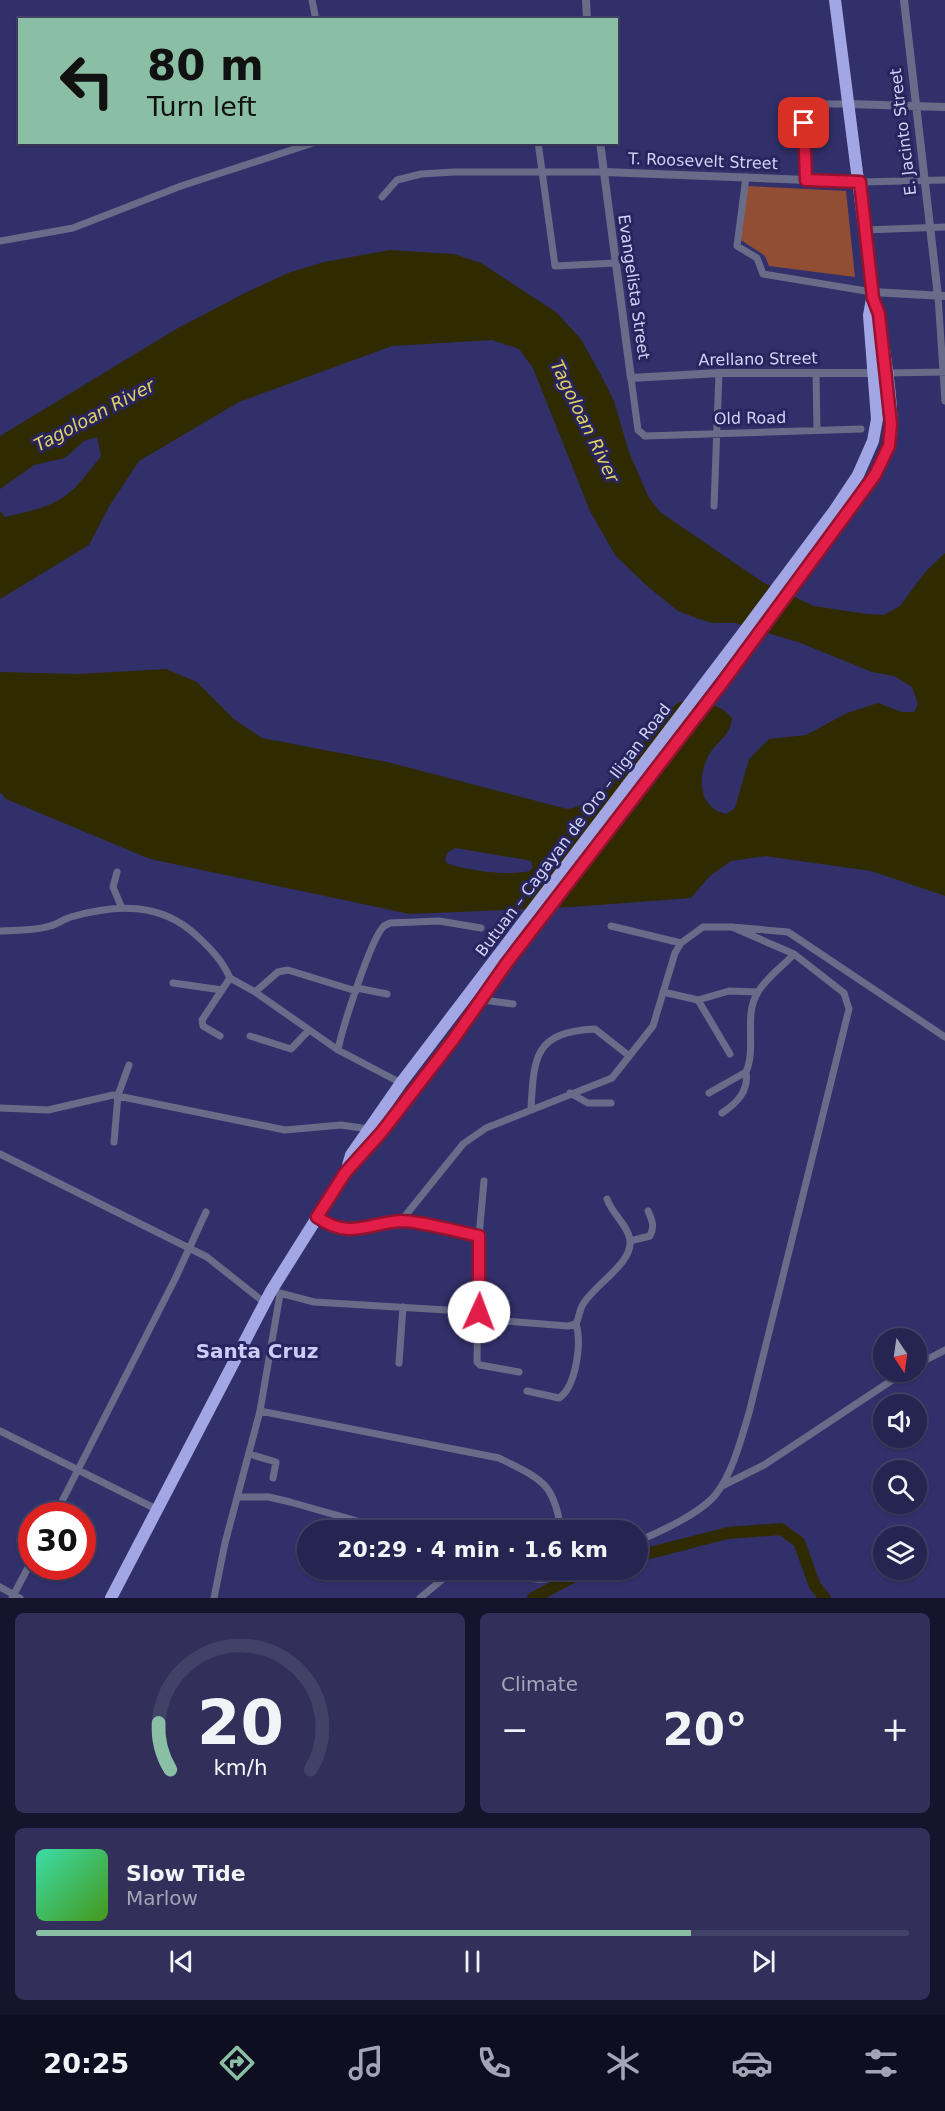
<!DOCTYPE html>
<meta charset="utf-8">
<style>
body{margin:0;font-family:"DejaVu Sans",sans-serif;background:#32305a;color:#f1f3f6;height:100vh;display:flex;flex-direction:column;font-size:22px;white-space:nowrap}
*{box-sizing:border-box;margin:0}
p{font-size:20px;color:#a4a4b7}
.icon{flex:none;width:33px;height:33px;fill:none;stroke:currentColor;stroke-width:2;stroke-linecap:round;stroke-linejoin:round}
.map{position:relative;height:1598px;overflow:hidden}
.side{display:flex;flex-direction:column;gap:15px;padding:15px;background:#15142c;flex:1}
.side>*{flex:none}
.guide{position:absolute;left:18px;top:18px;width:600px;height:126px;border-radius:0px;box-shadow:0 2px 4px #0004,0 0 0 2px #424167;background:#8abfa5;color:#111;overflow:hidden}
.needle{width:39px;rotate:167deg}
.tools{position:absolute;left:873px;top:1328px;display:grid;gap:12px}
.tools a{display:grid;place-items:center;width:54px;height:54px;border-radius:50%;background:#262450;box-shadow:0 2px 4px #0004,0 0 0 2px #424167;font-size:30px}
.speed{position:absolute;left:18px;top:1502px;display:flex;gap:12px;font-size:30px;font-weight:700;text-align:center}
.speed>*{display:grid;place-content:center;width:78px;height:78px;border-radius:50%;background:#262450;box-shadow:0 2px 4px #0004,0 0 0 2px #424167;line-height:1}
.speed .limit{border:9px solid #d22;background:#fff;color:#111}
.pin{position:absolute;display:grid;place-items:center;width:51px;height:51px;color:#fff;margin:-26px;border-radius:12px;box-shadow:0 3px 9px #0006}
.me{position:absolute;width:66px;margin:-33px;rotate:2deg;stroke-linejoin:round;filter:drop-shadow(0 0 4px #0008)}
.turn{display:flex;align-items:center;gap:21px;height:126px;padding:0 30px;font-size:27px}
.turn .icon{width:78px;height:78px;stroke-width:2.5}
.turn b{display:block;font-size:42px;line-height:51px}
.big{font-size:45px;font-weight:700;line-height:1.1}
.side .card{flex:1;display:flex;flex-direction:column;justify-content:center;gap:9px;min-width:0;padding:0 21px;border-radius:9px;background:#32305a}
.side .dial{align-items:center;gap:0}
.dial svg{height:156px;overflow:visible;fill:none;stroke:#424167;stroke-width:7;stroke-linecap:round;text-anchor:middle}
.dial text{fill:#f1f3f6;stroke:none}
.song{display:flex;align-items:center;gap:18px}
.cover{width:72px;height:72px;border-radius:9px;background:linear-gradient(135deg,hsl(160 70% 55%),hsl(100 70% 35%))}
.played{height:6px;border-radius:3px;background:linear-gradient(90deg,#8abfa5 75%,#424167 75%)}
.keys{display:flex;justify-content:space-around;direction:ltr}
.heat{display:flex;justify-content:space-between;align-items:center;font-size:33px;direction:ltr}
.side .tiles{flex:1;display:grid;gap:15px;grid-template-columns:1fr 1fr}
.card:last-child{grid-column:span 2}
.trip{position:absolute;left:297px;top:1520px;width:351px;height:60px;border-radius:30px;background:#262450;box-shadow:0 2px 4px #0004,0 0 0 2px #424167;font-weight:700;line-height:60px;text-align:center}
.tab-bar{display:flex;height:96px;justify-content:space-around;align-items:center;background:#0f0e20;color:#a4a4b7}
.tab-bar .icon{width:42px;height:42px}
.tab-bar .active{color:#8abfa5}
.tab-bar b{font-size:27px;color:#f1f3f6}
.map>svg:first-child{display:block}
.green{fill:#924e35}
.water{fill:#302a00;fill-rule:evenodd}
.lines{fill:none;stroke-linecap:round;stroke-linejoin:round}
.river{stroke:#302a00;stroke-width:12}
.minor{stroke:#696c88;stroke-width:7}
.tertiary{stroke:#696c88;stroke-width:8}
.trunk{stroke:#a2a6e4;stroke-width:12}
.route-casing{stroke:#92132f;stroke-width:15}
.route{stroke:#e11d48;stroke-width:10}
.labels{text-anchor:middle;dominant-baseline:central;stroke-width:6;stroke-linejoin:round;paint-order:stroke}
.street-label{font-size:16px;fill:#cfd3f6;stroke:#28255e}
.water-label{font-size:18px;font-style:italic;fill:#e0d064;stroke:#28255e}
.quarter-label{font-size:20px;font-weight:bold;fill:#c9cdf7;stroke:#28255e}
</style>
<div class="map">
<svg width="945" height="1598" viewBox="0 0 945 1598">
<rect width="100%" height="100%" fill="#32306a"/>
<path class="green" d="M747,186L846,191L855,277L769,266L765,256L741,240Z"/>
<path class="water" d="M390,250L454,254L481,263L556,312L581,339L603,379L614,401L629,452L648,496L660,512L764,583L814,606L866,614L884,615L900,606L925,572L945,553V896L871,871L765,856L731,861L710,876L691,898L572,907L410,914L150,859L6,799L0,792V672L78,674L166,669L197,682L235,720L262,738L387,762L567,809C621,802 655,703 687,700C692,699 700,702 705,703C718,706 723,708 732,718C730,737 716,741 708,757C697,778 699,808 726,814L735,808L749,759L769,739L806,735L847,713L878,703L902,712H914L918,704L912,687L894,676L872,672L798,642L735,623H712L696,618L678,611L647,586L615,555L590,511L533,368L519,349L492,340L392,346L239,402L139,461L110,505L89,545L0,599V511L5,517C61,504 66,502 101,456L97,437L84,441L65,458L34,465L0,489V436L178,328L247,292L288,273L324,262ZM455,848L521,859L531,861L533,867L530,871C505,876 473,871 448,864L445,860L447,853Z"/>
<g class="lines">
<path class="river" d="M638,1556L728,1533L781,1529L799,1542L815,1586L825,1598
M533,1598L588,1569"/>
<path class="minor" d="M312,0L316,20
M538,142L555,266L616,263
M746,177L737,246L757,258L763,274L872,292
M806,180L803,104H848
M860,182L945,180
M382,197L397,180L421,174L454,172H604
M865,230L945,227
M0,241L73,228L181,186L316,142
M938,296L945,401
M816,373L817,430
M885,373L945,372
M631,378L638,430L645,436L861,429
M714,506L719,373
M117,872L113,887L121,906
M611,926L681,943
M0,931C16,930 35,931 50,926C58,924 64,919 71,917C116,904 160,902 196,935C211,949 222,960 230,978
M173,983L222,990
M357,988L387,994
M255,992L278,972L288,970L356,991
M663,992L698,1000L730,1054
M483,1000L513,1004
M698,1000L729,991L758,992
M220,1036L203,1026L202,1020L230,978L255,992L338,1050L401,1083
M250,1036L291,1049L309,1030
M338,1050C342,1029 371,938 384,926L390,923L439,921L481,928
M570,1093L588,1103H611
M709,1093L746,1072C757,1047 743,1015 758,992C766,978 783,966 794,954
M0,1108L48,1110L113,1095L285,1130L341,1125L369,1129
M531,1108C534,1057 534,1032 595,1029L628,1055
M722,1113C737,1103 749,1091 746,1072
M114,1142L118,1095L129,1065
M0,1154L207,1257L265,1303
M484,1181L479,1236L477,1362L480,1365L519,1372
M317,1217C349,1240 368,1223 401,1222C421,1221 458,1232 479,1236
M401,1221L463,1144L486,1128L612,1078L653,1026L675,953L681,943L703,927H732L788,932L945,1037
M630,1241L650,1236C655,1226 652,1220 648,1211
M276,1292L314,1302L479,1312
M479,1319L568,1326L576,1324C579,1318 579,1312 582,1306C593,1285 633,1264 630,1240C628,1225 612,1214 607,1199
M399,1363L403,1307
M916,1365L945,1350
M527,1391L559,1398C576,1387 582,1343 576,1324
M260,1411L499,1458C540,1479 554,1481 561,1530
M0,1431L158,1510
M249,1454L276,1462L273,1478
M722,1486L764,1465L906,1371
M238,1497H269L290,1502L389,1530
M55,1515L175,1279L206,1212
M638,1541C660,1532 701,1513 716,1494C733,1472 741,1439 749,1413L849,1009L844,993L794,954L732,927
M502,1569C533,1581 545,1585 576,1569
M0,1587L20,1598
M12,1598L32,1560
M214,1598L225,1543L260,1411L280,1294
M420,1598L455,1569"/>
<path class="tertiary" d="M586,0L587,20
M904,0L938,296
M848,104L945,107
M600,142L631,378L719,373H885
M604,172L860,182
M872,292L945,296"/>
<path class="trunk" d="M348,1165L351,1155L401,1083L740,637L834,511L858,475L873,441L877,419L869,315L872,299
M111,1598L271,1291L345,1173L382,1133L453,1039L506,964L723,682L875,475C882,463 889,451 891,436C894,408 882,325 873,298L835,0"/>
</g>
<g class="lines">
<g class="route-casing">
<path id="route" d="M479,1312V1236C458,1232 421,1221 401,1221C368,1223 349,1240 317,1217L345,1173L381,1133L453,1040L506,964L723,682L875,475L889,446L891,424L879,314L873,298L860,182L806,180L804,123"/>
</g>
<use href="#route" class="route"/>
</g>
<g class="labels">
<g class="street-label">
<text transform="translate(903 132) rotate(-97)">E. Jacinto Street</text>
<text transform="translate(703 161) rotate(2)">T. Roosevelt Street</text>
<text transform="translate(634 287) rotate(82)">Evangelista Street</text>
<text transform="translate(758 359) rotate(-1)">Arellano Street</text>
<text transform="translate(750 418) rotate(-1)">Old Road</text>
<text transform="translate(573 830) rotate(-53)">Butuan – Cagayan de Oro – Iligan Road</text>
</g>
<g class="water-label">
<text transform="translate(94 415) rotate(-28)">Tagoloan River</text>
<text transform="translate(585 421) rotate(64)">Tagoloan River</text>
</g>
<g class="quarter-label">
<text x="257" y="1351">Santa Cruz</text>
</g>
</g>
</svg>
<div class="tools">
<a><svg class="needle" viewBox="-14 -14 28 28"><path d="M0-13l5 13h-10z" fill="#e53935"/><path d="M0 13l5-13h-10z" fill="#a4a4b7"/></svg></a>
<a><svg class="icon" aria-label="sound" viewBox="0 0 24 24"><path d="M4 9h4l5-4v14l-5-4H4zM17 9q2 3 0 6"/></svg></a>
<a><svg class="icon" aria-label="search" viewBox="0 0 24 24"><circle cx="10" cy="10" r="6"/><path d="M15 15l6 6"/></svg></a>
<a><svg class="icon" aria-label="layers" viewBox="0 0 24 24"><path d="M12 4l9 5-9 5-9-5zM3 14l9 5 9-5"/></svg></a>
</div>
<div class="speed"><div class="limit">30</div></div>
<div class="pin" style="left:804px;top:123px;background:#d93025"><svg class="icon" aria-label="arrive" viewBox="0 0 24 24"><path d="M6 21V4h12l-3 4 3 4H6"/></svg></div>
<svg class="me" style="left:479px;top:1312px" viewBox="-20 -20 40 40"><circle r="19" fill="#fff"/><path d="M0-13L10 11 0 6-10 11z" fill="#e11d48"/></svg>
<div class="trip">20:29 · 4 min · 1.6 km</div>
<div class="guide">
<div class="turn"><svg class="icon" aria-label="left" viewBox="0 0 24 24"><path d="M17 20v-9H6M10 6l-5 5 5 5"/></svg><div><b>80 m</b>Turn left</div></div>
</div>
</div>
<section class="side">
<div class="tiles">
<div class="card dial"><svg viewBox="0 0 100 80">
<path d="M14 69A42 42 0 1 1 86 69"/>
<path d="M14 69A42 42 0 0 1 8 45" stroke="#8abfa5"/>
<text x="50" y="56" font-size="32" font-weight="700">20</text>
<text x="50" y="72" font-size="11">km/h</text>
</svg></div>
<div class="card"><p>Climate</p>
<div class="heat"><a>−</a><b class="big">20°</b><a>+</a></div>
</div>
<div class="card">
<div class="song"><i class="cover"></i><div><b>Slow Tide</b><p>Marlow</p></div></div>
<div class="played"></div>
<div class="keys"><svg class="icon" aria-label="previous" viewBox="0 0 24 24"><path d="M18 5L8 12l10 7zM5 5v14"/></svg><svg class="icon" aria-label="pause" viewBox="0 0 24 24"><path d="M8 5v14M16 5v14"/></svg><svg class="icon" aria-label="next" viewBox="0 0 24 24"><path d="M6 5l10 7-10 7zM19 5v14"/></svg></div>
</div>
</div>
</section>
<nav class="tab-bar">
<b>20:25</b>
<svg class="icon active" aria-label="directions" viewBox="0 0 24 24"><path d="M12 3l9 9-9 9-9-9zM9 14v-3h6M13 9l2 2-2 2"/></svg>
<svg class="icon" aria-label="music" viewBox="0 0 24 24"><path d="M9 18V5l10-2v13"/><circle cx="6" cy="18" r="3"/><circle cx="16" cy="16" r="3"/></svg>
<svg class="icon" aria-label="phone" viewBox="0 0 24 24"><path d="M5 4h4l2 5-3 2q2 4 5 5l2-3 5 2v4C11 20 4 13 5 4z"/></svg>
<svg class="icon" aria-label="climate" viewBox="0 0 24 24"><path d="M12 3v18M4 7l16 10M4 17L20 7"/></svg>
<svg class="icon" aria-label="car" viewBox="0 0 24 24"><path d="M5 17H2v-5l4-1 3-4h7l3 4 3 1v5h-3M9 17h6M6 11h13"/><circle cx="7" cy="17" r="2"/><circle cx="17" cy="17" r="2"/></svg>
<svg class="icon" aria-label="filters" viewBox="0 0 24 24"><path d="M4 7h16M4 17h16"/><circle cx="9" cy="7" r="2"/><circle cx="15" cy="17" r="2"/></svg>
</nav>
